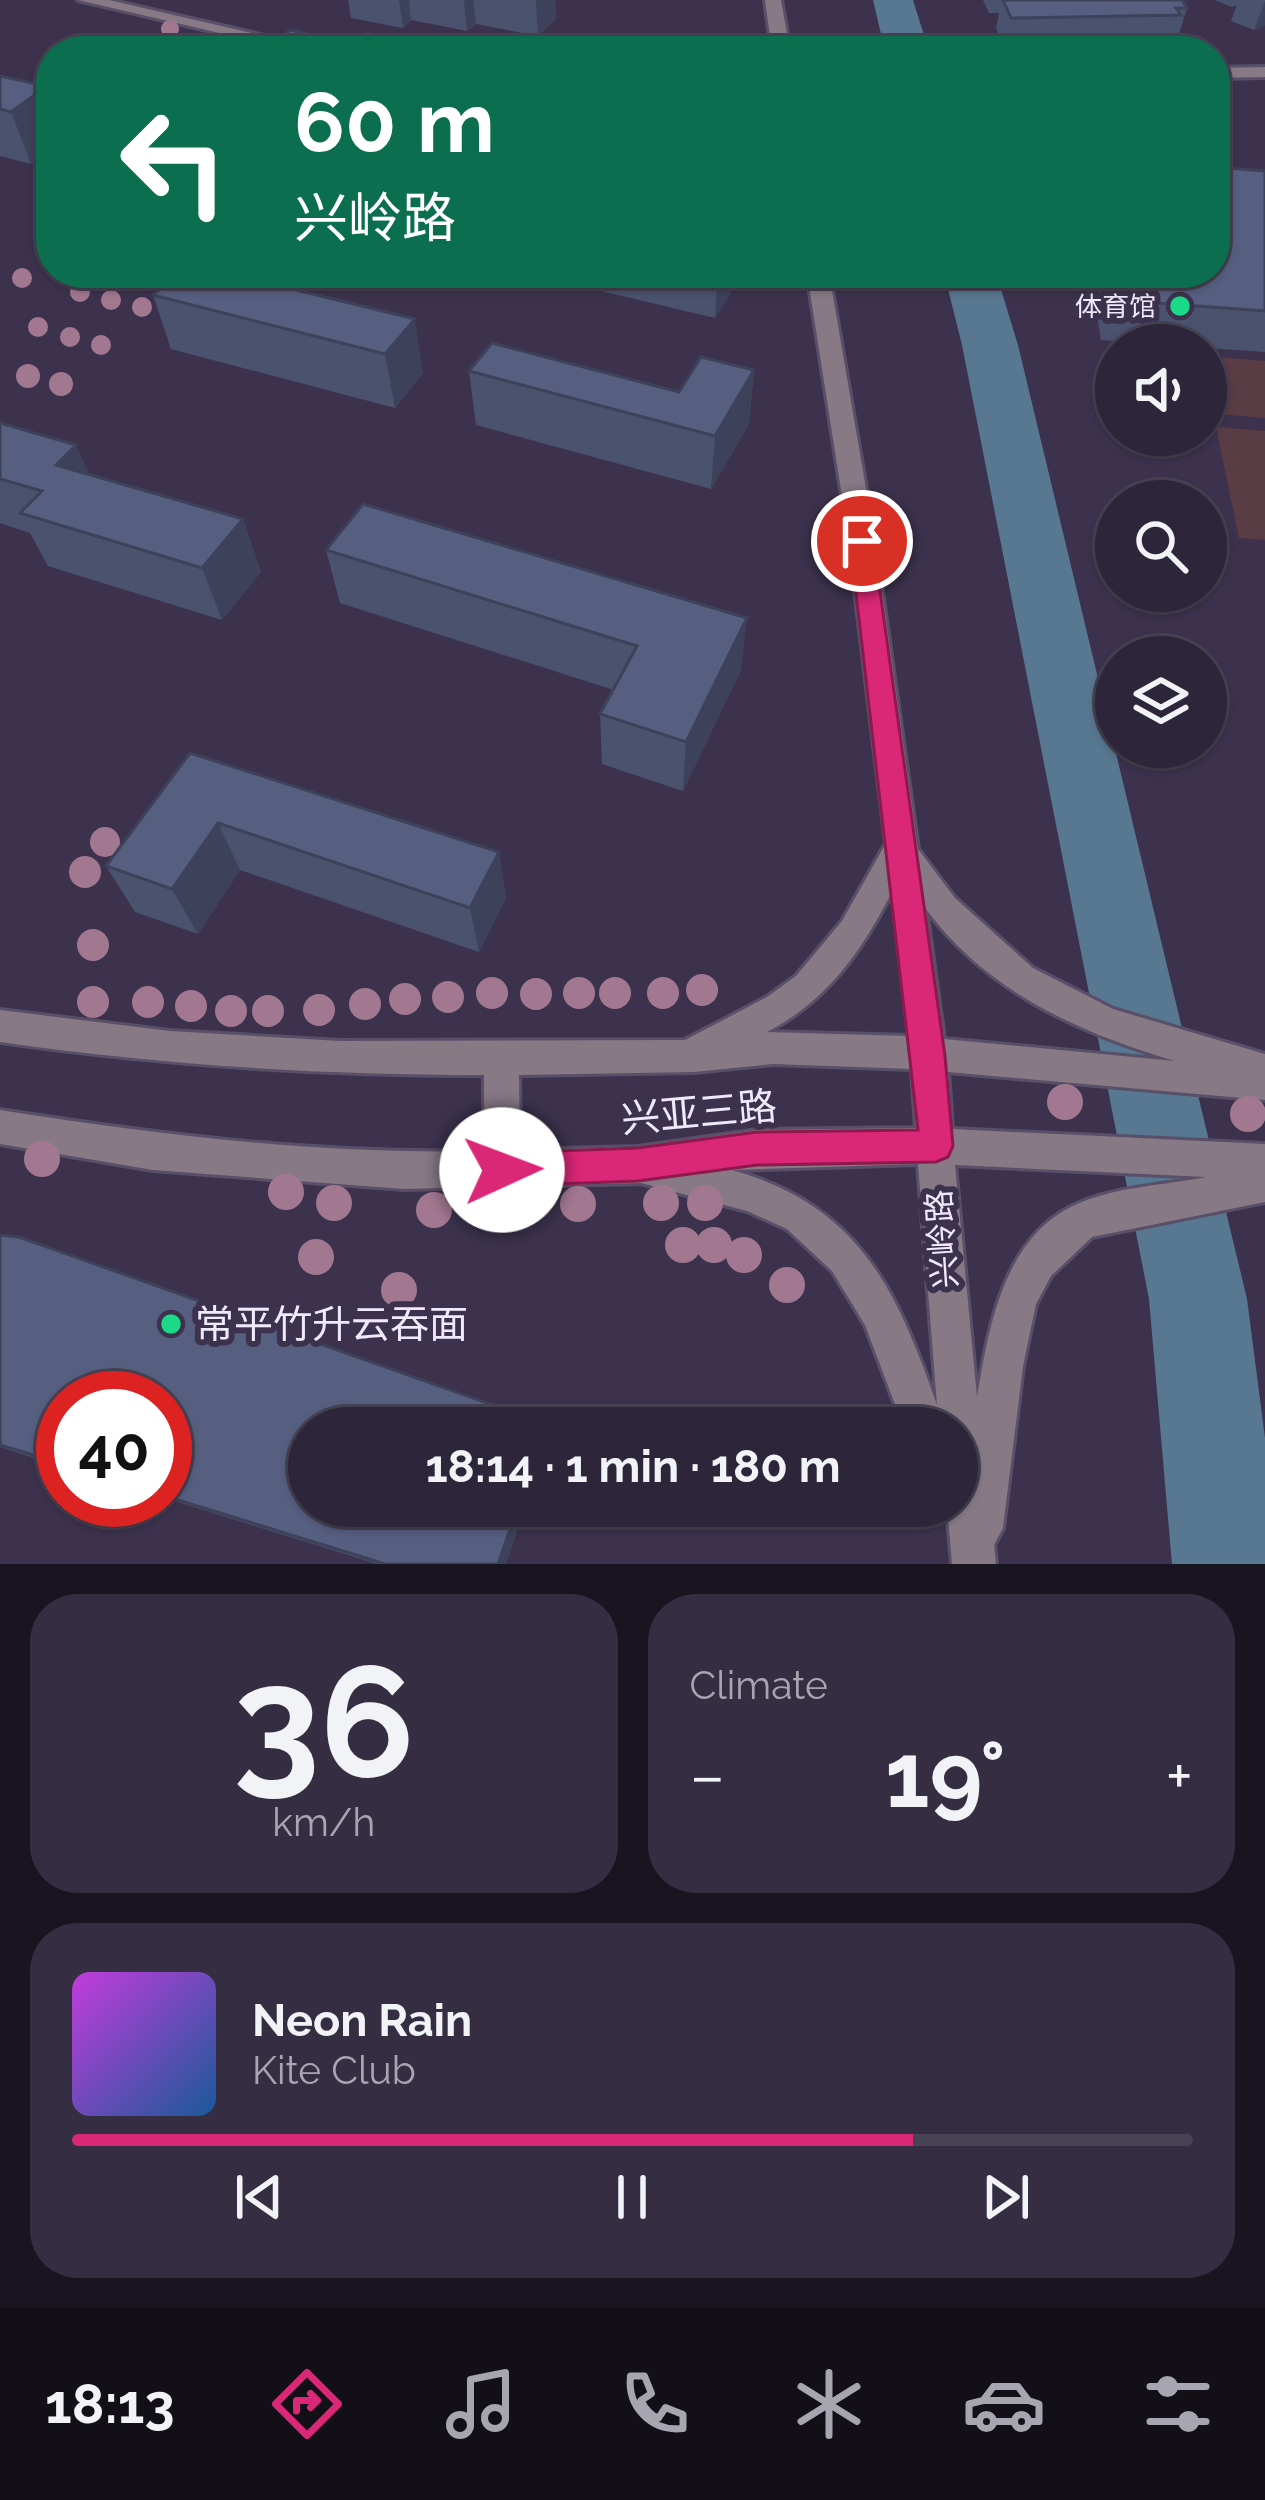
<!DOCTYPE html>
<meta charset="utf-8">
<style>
body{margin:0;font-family:Raleway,"Noto Sans SC",sans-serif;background:#352e42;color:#f1f3f6;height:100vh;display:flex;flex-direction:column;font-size:45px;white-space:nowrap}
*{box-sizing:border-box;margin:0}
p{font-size:39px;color:#a7a5af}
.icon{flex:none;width:66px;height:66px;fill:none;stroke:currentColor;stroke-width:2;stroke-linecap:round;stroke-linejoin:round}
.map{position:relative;height:1564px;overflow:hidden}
.details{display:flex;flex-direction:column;gap:30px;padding:30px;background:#191520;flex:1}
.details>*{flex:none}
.banner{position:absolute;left:36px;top:36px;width:1194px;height:252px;border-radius:48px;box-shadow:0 3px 9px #0004,0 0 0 3px #484354;background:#0b6e4f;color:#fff;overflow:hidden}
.fabs{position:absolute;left:1095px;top:324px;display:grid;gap:24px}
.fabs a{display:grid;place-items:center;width:132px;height:132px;border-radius:50%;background:#2d263a;box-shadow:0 3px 9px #0004,0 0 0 3px #484354;font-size:60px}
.speed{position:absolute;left:36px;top:1371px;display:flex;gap:24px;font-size:60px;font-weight:700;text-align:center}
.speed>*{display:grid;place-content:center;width:156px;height:156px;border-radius:50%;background:#2d263a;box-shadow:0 3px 9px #0004,0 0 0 3px #484354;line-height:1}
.speed .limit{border:18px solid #d22;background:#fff;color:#111}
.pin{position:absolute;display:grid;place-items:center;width:102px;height:102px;color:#fff;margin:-51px;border:6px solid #fff;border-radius:50%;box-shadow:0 3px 12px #0007}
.me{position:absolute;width:132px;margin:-66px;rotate:88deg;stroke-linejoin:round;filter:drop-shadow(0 0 9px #0008)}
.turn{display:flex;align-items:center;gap:42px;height:252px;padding:0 60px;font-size:54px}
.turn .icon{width:156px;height:156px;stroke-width:2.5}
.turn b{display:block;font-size:84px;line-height:102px}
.big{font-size:90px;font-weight:700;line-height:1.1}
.details .tile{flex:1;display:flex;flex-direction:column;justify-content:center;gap:18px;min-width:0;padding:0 42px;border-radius:48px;background:#352e42}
.details .dial{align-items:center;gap:0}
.dial b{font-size:156px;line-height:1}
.song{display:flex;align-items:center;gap:36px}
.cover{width:144px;height:144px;border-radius:18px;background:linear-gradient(135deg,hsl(290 70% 55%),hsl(210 70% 35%))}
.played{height:12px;border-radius:6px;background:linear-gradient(90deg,#db2777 75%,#484354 75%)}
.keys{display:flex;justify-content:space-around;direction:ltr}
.heat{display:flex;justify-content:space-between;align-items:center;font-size:66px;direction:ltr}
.details .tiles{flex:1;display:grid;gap:30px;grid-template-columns:1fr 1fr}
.tile:last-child{grid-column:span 2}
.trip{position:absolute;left:288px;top:1407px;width:690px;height:120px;border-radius:60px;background:#2d263a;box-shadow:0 3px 9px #0004,0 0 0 3px #484354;font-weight:700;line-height:120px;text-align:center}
.tabs{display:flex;height:192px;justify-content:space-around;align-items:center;background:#120f17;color:#a7a5af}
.tabs .icon{width:84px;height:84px}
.tabs .current{color:#db2777}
.tabs b{font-size:54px;color:#f1f3f6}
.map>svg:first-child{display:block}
.green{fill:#5a3c45}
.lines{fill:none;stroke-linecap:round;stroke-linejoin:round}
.river{fill:#587790;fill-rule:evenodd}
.minor-casing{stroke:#594f69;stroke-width:6}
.minor{fill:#877a85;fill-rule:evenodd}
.tree{fill:#a27890}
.wall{fill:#4b526e}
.shaded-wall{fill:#3d425a}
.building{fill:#575f80;stroke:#3d425a;stroke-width:3}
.route{fill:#db2777;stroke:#8e194d;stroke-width:3}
.poi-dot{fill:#1ad988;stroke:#3c324d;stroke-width:4.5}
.labels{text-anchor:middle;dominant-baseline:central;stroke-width:12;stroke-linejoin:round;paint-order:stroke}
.far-poi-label{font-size:27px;fill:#efe9fb;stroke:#3c324d;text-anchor:end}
.street-label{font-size:33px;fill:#efe9fb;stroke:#3c324d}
.near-street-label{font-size:39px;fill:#efe9fb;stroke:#3c324d}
.near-poi-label{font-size:39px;fill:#efe9fb;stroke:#3c324d;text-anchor:start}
</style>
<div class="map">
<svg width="1265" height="1564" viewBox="0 0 1265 1564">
<rect width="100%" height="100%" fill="#3c324d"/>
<path class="green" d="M1206,356L1265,361V418L1206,413Z
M1216,427L1265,431V540L1239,538Z"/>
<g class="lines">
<path class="river" d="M873,0H913L929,51H885Z
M944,273H996L1018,345L1247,1299L1265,1438V1564H1172L1149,1299L962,345Z"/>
<g class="minor-casing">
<path id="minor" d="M78,0H109L330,51H297Z
M765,0H781L790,51H772Z
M1265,67V77L1215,78V68Z
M807,273H829L875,541L918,849L955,898L1033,968L1113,1009L1265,1054V1100L948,1072L952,1129L1265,1144V1202L1092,1237L1051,1276L1036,1304L1023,1366L1003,1528L994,1545L996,1564H952L947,1506H957V1428H904L865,1325L832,1271L787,1229L747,1211L641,1183L404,1189L153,1170L0,1144V1110C160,1135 321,1155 484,1151V1075C321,1075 161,1065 0,1042V1010L170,1031L340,1041L685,1040L767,997L796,976L842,921L886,843L849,541ZM892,892L909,1036L767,1032C827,1001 861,952 892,892ZM926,909C987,992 1080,1033 1175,1061L944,1039ZM773,1064L912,1069L916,1128L757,1130L638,1147L520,1150L519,1075L694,1072ZM918,1164L937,1405C896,1288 859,1206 732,1170ZM955,1165L1206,1177C1165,1185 1115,1187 1077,1204C1003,1237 989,1327 977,1397Z"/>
</g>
<use href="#minor" class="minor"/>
</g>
<g class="tree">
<circle cx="170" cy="29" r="9"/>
<circle cx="22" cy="278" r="10"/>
<circle cx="80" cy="292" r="10"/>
<circle cx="111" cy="300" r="10"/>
<circle cx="142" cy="307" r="10"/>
<circle cx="38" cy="327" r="10"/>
<circle cx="70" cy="337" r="10"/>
<circle cx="101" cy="345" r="10"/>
<circle cx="28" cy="376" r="12"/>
<circle cx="61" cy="384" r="12"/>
<circle cx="105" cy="842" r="15"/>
<circle cx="85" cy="872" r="16"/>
<circle cx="93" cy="945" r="16"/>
<circle cx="702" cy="990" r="16"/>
<circle cx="492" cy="993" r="16"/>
<circle cx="579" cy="993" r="16"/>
<circle cx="615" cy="993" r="16"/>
<circle cx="663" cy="993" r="16"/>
<circle cx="536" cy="994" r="16"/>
<circle cx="448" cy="997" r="16"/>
<circle cx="405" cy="999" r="16"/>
<circle cx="93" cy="1002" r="16"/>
<circle cx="148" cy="1002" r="16"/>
<circle cx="365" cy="1004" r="16"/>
<circle cx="191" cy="1006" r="16"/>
<circle cx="319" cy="1010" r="16"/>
<circle cx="231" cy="1011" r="16"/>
<circle cx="268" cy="1011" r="16"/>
<circle cx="1065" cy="1102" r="18"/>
<circle cx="1248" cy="1114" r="18"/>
<circle cx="42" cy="1159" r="18"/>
<circle cx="286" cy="1192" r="18"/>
<circle cx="334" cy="1203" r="18"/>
<circle cx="527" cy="1203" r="18"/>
<circle cx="661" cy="1203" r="18"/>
<circle cx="705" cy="1203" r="18"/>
<circle cx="578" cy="1204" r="18"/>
<circle cx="434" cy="1210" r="18"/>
<circle cx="683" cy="1245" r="18"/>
<circle cx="714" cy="1245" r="18"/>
<circle cx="744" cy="1255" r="18"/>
<circle cx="316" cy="1257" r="18"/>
<circle cx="787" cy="1285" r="18"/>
<circle cx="399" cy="1290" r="18"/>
</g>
<path class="wall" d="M348,0H555L556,18L538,36L476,24L467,31L411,20L403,28L351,18Z
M983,0H1182L1187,8L1178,37H1174L1171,45L1004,47L996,28L999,13H989Z
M1214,0H1265V25L1254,30L1231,21L1237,5L1232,7Z
M0,76L47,86L51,98V149L31,164L0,156Z
M1265,171V352L1206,348V345H1169L1101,340L1090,273H1215Z
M227,273L423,373L395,408L171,349L153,295Z
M525,273H743L715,318Z
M754,370L749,424L711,489L476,425L469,371L679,392Z
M0,423L89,475L243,519L261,572L222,620L48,566L30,533L0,523Z
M326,550L741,670L683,791L602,764L600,714L614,690L340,603Z
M190,753L499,852L506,898L479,952L240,870L198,934L135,912L106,866Z
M0,1235L546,1424L547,1428H309L525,1506L506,1564H377L165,1498V1398H63V1467L0,1447Z"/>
<path class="shaded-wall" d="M399,0H409L411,20L403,28Z
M464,0H473L476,24L467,31Z
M536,0H555L556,18L538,36Z
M1265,1V25L1254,30Z
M47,86L51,98V149L31,164L11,112Z
M718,273H743L715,318Z
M415,319L423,373L395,408L385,354Z
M754,370L749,424L711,489L715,436Z
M76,445L100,498L56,465Z
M243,519L261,572L222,620L202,568Z
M747,618L741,670L683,791L686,742Z
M218,823L240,870L198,934L172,889Z
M499,852L506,898L479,952L470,908Z
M518,1506H525L506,1564H498Z"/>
<path class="building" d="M1003,0H1182L1187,8H1176L1181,15L1011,18Z
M290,30L354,44L367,33L434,47L447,36L513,50L275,51L266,49Z
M0,76L47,86L11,112L0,109Z
M1215,167L1265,171V311L1115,300L1110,273H1215Z
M177,273H227L415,319L385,354L153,295Z
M492,343L679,392L701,357L754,370L715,436L469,371Z
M0,423L76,445L56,465L243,519L202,568L20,513L42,491L0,479Z
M363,504L747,618L686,742L600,714L637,646L326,550Z
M190,753L499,852L470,908L218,823L172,889L106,866Z
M0,1235L19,1237L546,1424L545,1428H309V1506H518L498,1564H385L165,1496V1398H63V1464L0,1445Z"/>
<path class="route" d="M862,533L873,541L945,1056L953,1146L948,1157L936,1162L757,1165L638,1181L502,1186L490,1181L485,1170L490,1158L502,1153L638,1148L757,1132L918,1130L850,541Z"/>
<g class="poi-dot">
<circle cx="1180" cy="306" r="12"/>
<circle cx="171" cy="1324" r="12"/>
</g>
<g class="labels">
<g class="far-poi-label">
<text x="1156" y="306">体育馆</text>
</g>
<g class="street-label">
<text transform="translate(942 1239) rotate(-94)">兴岭路</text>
</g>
<g class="near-street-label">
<text transform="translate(699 1112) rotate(-5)">兴亚三路</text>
</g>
<g class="near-poi-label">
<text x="195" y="1324">常平竹升云吞面</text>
</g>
</g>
</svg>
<div class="fabs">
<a><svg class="icon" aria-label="sound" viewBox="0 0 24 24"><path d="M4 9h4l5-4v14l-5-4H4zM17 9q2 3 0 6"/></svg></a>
<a><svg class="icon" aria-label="search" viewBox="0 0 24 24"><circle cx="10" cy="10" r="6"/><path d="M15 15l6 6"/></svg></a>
<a><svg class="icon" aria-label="layers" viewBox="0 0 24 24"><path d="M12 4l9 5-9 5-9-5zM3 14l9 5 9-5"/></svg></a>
</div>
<div class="speed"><div class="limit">40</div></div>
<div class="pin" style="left:862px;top:541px;background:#d93025"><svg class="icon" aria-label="arrive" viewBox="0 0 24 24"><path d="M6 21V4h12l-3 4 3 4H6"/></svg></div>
<svg class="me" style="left:502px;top:1170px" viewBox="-20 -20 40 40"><circle r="19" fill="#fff"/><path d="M0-13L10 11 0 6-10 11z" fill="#db2777"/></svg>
<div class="trip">18:14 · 1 min · 180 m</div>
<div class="banner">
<div class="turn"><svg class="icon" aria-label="left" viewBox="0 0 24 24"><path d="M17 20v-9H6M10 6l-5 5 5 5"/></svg><div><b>60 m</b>兴岭路</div></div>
</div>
</div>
<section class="details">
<div class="tiles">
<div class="tile dial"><b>36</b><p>km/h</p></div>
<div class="tile"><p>Climate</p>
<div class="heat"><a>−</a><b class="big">19°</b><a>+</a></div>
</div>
<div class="tile">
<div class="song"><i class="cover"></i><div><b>Neon Rain</b><p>Kite Club</p></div></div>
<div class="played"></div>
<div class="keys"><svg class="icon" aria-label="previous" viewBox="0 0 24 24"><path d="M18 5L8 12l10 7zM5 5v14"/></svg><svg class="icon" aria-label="pause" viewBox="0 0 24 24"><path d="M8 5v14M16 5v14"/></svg><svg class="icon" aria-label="next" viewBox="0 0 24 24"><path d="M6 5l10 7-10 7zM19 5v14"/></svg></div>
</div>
</div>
</section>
<nav class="tabs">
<b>18:13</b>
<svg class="icon current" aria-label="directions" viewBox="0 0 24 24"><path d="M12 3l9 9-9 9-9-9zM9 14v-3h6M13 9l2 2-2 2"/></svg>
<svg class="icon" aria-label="music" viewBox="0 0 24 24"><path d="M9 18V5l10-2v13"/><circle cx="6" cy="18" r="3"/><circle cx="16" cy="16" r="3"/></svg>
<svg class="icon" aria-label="phone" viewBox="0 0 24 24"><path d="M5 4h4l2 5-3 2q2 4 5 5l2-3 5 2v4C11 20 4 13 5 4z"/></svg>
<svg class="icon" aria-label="climate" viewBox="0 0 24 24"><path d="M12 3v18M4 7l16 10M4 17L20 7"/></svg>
<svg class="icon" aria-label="car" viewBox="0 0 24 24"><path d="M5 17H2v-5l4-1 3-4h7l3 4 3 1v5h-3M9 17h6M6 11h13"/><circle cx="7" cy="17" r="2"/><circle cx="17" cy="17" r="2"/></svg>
<svg class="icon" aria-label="filters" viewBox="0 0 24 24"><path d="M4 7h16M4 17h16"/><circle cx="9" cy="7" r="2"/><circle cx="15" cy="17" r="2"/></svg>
</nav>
